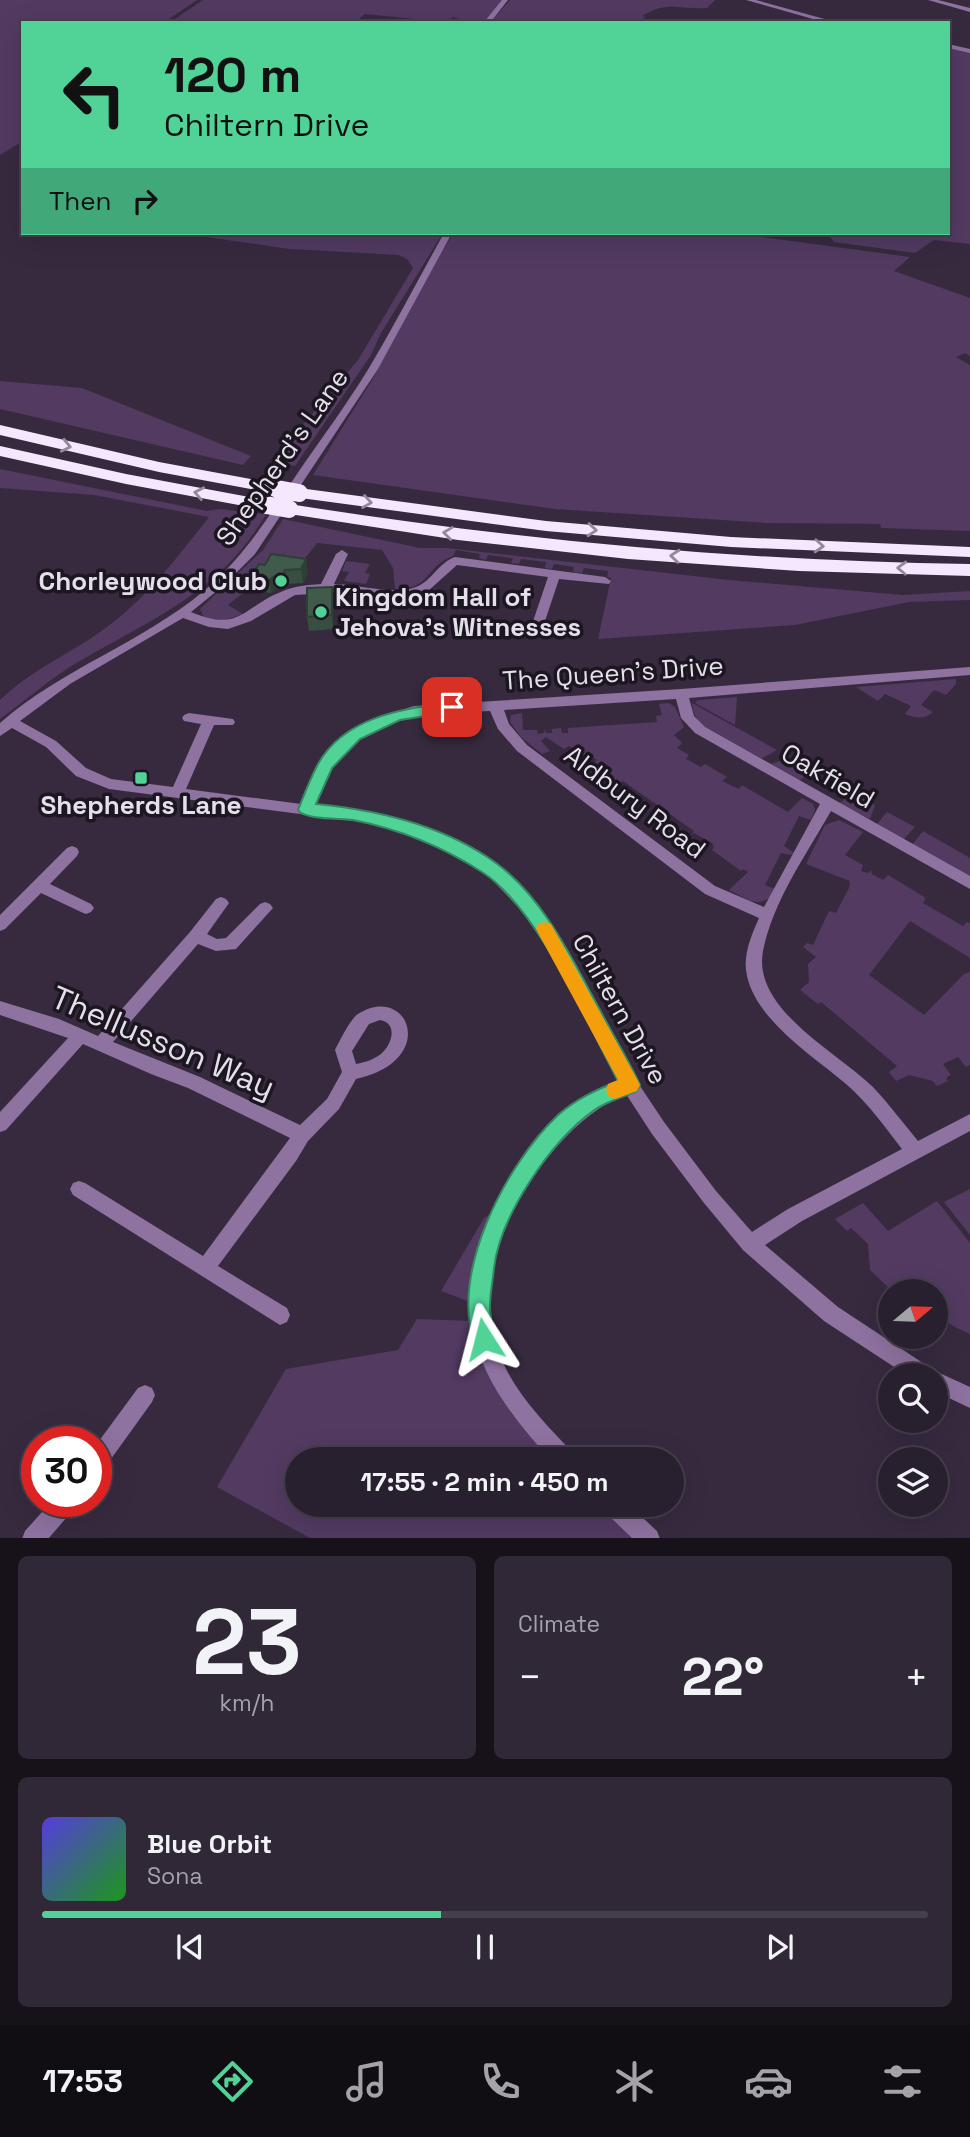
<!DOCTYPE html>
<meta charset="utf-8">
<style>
body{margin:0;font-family:"Space Grotesk",sans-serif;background:#312837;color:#f1f3f6;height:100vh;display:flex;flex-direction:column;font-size:26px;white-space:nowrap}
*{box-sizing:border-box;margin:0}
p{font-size:23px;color:#a5a3aa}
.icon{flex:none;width:38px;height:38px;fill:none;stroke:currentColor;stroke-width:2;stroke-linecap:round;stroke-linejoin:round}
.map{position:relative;height:1538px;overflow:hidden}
.details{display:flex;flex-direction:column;gap:18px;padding:18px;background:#17121a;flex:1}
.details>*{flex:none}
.top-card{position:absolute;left:21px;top:21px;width:929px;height:214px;border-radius:0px;box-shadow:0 7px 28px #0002,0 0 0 2px #453e4b;background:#51d398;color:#111;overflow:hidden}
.needle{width:46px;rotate:71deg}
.fabs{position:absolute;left:878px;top:1279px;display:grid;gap:14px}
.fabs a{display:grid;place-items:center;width:70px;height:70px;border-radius:50%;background:#29202f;box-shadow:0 7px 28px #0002,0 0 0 2px #453e4b;font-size:35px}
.speed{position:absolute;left:21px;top:1426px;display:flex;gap:14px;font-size:35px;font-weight:700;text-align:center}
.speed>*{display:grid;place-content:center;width:91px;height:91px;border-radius:50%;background:#29202f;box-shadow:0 7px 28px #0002,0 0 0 2px #453e4b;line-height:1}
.speed .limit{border:10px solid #d22;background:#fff;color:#111}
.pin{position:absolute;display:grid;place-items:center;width:60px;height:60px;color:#fff;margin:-30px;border-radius:14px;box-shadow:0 4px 10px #0006}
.me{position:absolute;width:77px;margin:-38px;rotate:351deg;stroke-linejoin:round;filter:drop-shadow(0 0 5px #0008)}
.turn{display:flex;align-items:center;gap:24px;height:147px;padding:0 28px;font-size:32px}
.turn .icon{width:91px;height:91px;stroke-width:2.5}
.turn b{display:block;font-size:49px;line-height:60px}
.then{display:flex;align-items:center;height:66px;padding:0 28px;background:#0003;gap:14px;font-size:26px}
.big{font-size:52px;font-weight:800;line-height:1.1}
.details .card{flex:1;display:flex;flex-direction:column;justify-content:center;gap:10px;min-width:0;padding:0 24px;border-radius:10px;background:#312837}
.details .dial{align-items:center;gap:0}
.dial b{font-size:91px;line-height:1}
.song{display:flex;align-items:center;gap:21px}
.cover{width:84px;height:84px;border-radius:10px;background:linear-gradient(135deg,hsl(250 70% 55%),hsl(120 70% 35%))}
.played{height:7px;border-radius:4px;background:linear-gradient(90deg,#51d398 45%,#453e4b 45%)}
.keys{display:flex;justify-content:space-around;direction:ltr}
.heat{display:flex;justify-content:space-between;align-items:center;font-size:38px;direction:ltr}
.details .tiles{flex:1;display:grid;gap:18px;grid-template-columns:1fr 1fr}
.card:last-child{grid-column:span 2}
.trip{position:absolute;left:285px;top:1447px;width:399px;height:70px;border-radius:35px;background:#29202f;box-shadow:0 7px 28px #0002,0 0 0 2px #453e4b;font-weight:800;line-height:70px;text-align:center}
.tab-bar{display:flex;height:112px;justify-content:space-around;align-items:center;background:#100d13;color:#a5a3aa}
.tab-bar .icon{width:49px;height:49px}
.tab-bar .active{color:#51d398}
.tab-bar b{font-size:32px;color:#f1f3f6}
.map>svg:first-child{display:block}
.green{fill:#523a61}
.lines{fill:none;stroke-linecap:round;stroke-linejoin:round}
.street{fill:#8e72a0;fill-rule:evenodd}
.highway{fill:#f4e7fe;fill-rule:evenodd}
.highway-bridge{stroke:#f4e7fe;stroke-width:18}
.wall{fill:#374e41}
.shaded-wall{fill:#2d4035}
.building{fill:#405b4c;stroke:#2d4035;stroke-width:2}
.oneway{stroke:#92899a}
.route{fill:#51d398;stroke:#358963;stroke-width:2}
.slow{fill:#f59e0b}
.poi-dot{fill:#51d398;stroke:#1b161f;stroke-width:2.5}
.labels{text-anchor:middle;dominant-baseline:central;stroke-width:7;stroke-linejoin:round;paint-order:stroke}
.street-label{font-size:26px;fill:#e5deeb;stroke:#1b161f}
.poi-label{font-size:26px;font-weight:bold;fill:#e5deeb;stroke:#1b161f;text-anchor:end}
.near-street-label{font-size:32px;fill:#e5deeb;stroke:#1b161f}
</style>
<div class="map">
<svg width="970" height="1539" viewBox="0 0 970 1539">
<rect width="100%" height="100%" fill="#372a3f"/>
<path class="green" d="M0,0H197L163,23H23V141L0,155Z
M203,0H503L482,23H471L453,17L446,22L365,14L354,23H169Z
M510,0H715L707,8C678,10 668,0 642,16L646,17L635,23H490Z
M949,48L970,52V244L934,240L915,253L834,242L827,233H948Z
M180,233H179H443L381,333L371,355L295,466L280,463L277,460L282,449L358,360L413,268L407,259L399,255L289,249Z
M454,233H733L910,257L894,271L970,298V356L965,353L956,357L970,365V531L881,528L880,524L767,523L555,509L313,475L372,380L440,253Z
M0,381L82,388L251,456L243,465L0,409Z
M0,469L207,511L219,509L266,514C221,592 152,619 78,662C51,678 26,700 0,719V700C33,668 75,652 111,624C149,595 179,555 209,517L94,495L0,488Z
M283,519L420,548H447L729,580L903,595L970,591V600L909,602L795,625L598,639L611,578L607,577L608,571L584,568L582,573L573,572L574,567L554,564L552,569L545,568L546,562L521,559L519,564L511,563L513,558L488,555L486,560L479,558L480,554L456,550L453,556C425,566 431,590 395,589L393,568L382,550L317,543L303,561L277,562L287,549L270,568L264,566L242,587L247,590L228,605L243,614L222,621L204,617L200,609L263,550Z
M346,561L370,564L365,573L370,574L366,584L344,581L349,572L342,571Z
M956,679V684L946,695L934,690L921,705L933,712C925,720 915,718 905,714L911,706L885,694L878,701L856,687Z
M737,697L735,725L695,703L698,700Z
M669,703L675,707L684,727L674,735L682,743L677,748L689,755L686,759L701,767L705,764L727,777L722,781L739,789L742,785L788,812L802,798L813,804L815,810L811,820L799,816L784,846L794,853L791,855L781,853L765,885L777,890C759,911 750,900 729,890L748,872L743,869L741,871L712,850L714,847L712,843L694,833L691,835L694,831L623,781L619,784L594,766L590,768L588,766L597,760L590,755L583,756L569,746L564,749L546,737L541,741L550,751L542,754L521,737L510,722L511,715L522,713L523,730H537L538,734L544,733L545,729L546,733H552V729L561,728L562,733H568V728L657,722L656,716L662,715L659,704Z
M692,703L777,750L761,759C739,747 692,732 692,703Z
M790,758L812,770L799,781L770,764Z
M854,793L875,805L870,819L838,804Z
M887,812L915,827L903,840L876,825Z
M839,820L863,832L845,855L863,865L861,871L868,873L871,870L872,874L883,880L888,875L926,898L923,903L963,926L967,922L970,923V958L910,921L869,975L924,1015L964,974L970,972V1065L966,1067L958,1057L943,1064L951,1075L946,1078L948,1081L937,1086L933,1081L909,1075L896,1081L889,1072L897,1066L821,1002L818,1004L800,990L809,982L808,964L816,957L803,947L807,943L813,945L829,911L836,913L849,888L850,881L806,864L825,825Z
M923,831L970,858V877L912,845Z
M970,1189V1235L944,1202Z
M937,1201L970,1243V1334C945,1323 936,1318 936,1292L892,1291L870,1270L868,1244L851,1228L847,1231L835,1219L863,1203L888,1231Z
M489,1215L493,1216L473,1303L441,1291L484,1218Z
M417,1319L473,1321C481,1378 512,1419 552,1459L298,1460V1505H598L635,1538H310L217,1487L286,1369L398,1350Z"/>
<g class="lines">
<path class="street" d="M502,0H508L490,23H483Z
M746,0H756L839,23H827Z
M928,0H938L970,8V12Z
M948,44L970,49V53L948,48Z
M444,233H452L378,369L255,554L223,586L191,612C241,633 242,607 283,591C295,586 308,585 321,584L336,554L342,550L348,554L334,584C357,584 395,596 416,587C432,581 438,563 455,557L605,577L611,581L609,584L559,579L541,633L535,637L529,633L548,577L457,565L428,591L410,597H394L347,592L295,595L251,621L228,629L209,627L183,618L70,684L20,721L56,741L86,768L111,779L173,787L201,724L184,721L182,718L184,715L189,713L233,719L235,722L233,725H214L186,789L301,804L318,768L340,740L370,720L414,706L681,689L970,667V675L689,698L694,716L705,727L970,876V889L831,811C806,855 773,901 763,951C752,1009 837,1052 873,1087C889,1104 903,1123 918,1141L970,1114V1131L802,1221L765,1245L838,1307L935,1371L970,1387V1408L936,1392V1376H908L824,1321L743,1250L704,1203L652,1134L626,1094C558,1122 494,1219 489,1292C488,1313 492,1336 500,1355C514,1393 546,1424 573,1453L576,1460H551C516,1422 482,1380 472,1328C459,1261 514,1157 564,1114C580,1099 599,1089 619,1081L548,947L533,923L485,872L421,839L377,824L109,789L76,776L46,747L12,728L0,736V723C61,669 142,643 205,590C244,557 269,516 297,474C321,439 347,404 369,368C395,324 419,278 444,233ZM676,699L681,718L695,733L820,804L764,907L715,886L527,745L509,724L504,710ZM490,711L498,729L517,751L705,894L759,918C752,934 744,952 746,970C752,1018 812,1055 846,1084C868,1103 884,1126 902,1149L788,1209L752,1232L716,1191L664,1122L636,1080L560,939L543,915L495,864L431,831L383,815L315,805C350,713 404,716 490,711Z
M72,846L77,848L79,852L77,856L50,884L91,904L94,908L91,912L86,914L81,912L41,893L5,929L0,931V915L67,848Z
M221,897L226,899L229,903L207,934L217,939L226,938L260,904L265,902L270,904L273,908L236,949L216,951L198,944L113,1042L200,1077L300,1125L327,1099L342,1072L335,1050C339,1042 351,1018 358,1014C407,982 441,1060 356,1079L339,1109L308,1141L296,1161L218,1266L287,1308L290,1315L287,1322L280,1325L73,1195L70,1189L73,1183L79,1181L85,1183L203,1256L290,1138L188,1088L151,1074L83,1044L6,1130L0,1132V1112L68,1038L0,1015V1001L59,1019L98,1036L190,932L216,899ZM380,1020C397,1023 393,1042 383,1052C376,1059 366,1062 356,1064L352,1051L369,1024Z
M145,1385L152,1388L155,1395L152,1402L103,1470L96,1473V1445L138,1388Z
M51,1502H76L73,1510L48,1539H22L25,1531Z
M603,1505H629L657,1531L660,1539H633L606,1513Z"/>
<path class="highway" d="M0,425L159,462L277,484L285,489L277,494L159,472L0,435Z
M0,446L126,474L266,500L275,505L266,510L126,484L0,456Z
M299,488L546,521L731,537L970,547V557L731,547L546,531L293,497L291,493Z
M289,504C515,540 741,561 970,564V576L799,571L628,559L458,540L283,513L280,509Z"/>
<path class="highway-bridge" d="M277,489L299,493
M266,505L289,509"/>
</g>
<path class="wall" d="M271,554L308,573L303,583L287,584L285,587H280L271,593L254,591L251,577L265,565Z
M333,601V629L309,631L307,617Z"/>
<path class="shaded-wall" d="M306,559L308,573L303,583L301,569Z
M285,570L287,584L285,587L283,574Z
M279,573L280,587L271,593L269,580Z
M332,587L333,601V629L332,615Z"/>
<path class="building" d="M271,554L306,559L301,569L285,570L283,574L279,573L269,580L251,577L259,564L265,565Z
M332,587V615L307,617V588Z"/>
<defs><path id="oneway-chevron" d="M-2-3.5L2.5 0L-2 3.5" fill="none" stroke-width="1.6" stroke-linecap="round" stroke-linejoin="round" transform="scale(1.75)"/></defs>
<g class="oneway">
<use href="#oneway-chevron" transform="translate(66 446) rotate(13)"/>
<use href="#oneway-chevron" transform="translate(199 493) rotate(-169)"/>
<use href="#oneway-chevron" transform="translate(367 502) rotate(9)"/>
<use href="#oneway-chevron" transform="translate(592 530) rotate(5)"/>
<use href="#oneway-chevron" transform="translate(448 533) rotate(-173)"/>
<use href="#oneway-chevron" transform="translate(819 546) rotate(3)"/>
<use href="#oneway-chevron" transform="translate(675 556) rotate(-175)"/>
<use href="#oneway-chevron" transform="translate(902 568) rotate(-178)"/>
</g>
<path class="route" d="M452,702L458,704L460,707L458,711L400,720L360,739L332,768L316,804C378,810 445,826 496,863C544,898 572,959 600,1010C613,1035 628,1059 640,1085L637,1091C623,1097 605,1102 593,1111C551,1141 500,1216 494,1268C493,1280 490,1293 490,1305C489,1320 498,1333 492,1347L484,1351L476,1347C447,1276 506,1164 558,1115C576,1099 596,1090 618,1081C587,1022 537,907 482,872C443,847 399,829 353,820C340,818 304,820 298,810C304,795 310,779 318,764C345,716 403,709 452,702Z"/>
<path class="slow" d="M544,922L551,924L637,1079L640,1085L637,1091L615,1099L608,1096L606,1090L608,1084L618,1080L536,929L538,924Z"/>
<g class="poi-dot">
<circle cx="281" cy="581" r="7"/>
<circle cx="321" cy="612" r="7"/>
<rect x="134" y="771" width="14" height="14" rx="3.5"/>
</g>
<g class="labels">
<g class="street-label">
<text transform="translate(282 457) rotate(-55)">Shepherd's Lane</text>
<text transform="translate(613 673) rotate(-4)">The Queen's Drive</text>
<text transform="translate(828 776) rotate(30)">Oakfield</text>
<text transform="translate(635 802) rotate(37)">Aldbury Road</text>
<text transform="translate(620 1009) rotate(61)">Chiltern Drive</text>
</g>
<g class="poi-label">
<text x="267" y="581">Chorleywood Club</text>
<text x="335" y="597" text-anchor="start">Kingdom Hall of<tspan x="335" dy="30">Jehova's Witnesses</tspan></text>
<text x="141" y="805" text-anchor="middle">Shepherds Lane</text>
</g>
<g class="near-street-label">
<text transform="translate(163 1042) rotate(23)">Thellusson Way</text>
</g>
</g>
</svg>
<div class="fabs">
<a><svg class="needle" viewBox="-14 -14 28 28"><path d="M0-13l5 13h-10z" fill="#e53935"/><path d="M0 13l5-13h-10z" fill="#a5a3aa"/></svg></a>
<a><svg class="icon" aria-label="search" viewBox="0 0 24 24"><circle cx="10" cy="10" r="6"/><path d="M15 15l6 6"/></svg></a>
<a><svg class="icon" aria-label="layers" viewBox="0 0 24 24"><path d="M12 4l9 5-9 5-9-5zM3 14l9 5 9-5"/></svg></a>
</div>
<div class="speed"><div class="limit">30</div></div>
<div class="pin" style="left:452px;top:707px;background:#d93025"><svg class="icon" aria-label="arrive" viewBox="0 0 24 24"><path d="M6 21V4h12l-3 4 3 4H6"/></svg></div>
<svg class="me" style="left:484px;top:1339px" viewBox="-20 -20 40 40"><path d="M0-17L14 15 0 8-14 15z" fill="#51d398" stroke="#fff" stroke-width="4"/></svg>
<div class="trip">17:55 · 2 min · 450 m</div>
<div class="top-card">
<div class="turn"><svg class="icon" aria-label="left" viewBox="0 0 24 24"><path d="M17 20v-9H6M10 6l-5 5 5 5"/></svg><div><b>120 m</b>Chiltern Drive</div></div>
<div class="then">Then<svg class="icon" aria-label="right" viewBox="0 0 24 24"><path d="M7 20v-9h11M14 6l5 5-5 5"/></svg></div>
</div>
</div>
<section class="details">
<div class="tiles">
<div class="card dial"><b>23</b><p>km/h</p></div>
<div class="card"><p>Climate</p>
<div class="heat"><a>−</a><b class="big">22°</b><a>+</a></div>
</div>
<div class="card">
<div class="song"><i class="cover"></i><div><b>Blue Orbit</b><p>Sona</p></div></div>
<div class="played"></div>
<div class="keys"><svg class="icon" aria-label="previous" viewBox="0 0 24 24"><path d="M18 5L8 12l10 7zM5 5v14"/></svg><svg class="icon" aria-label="pause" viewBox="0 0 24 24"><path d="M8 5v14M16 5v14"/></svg><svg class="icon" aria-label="next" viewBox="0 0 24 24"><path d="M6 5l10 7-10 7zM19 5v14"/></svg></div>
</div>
</div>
</section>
<nav class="tab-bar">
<b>17:53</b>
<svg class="icon active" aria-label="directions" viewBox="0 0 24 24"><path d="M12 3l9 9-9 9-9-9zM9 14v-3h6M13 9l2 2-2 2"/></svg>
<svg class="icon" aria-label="music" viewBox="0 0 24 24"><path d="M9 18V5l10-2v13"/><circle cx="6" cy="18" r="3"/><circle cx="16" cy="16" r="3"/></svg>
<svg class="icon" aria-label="phone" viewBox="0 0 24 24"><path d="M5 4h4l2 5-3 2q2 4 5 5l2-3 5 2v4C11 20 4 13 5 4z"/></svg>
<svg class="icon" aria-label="climate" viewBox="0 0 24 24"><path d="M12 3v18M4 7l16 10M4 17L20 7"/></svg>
<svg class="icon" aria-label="car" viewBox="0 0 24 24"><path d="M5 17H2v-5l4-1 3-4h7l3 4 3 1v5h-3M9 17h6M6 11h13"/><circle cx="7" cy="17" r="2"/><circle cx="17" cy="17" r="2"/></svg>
<svg class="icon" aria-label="filters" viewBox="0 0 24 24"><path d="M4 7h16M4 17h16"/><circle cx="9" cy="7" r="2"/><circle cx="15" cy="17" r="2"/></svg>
</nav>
